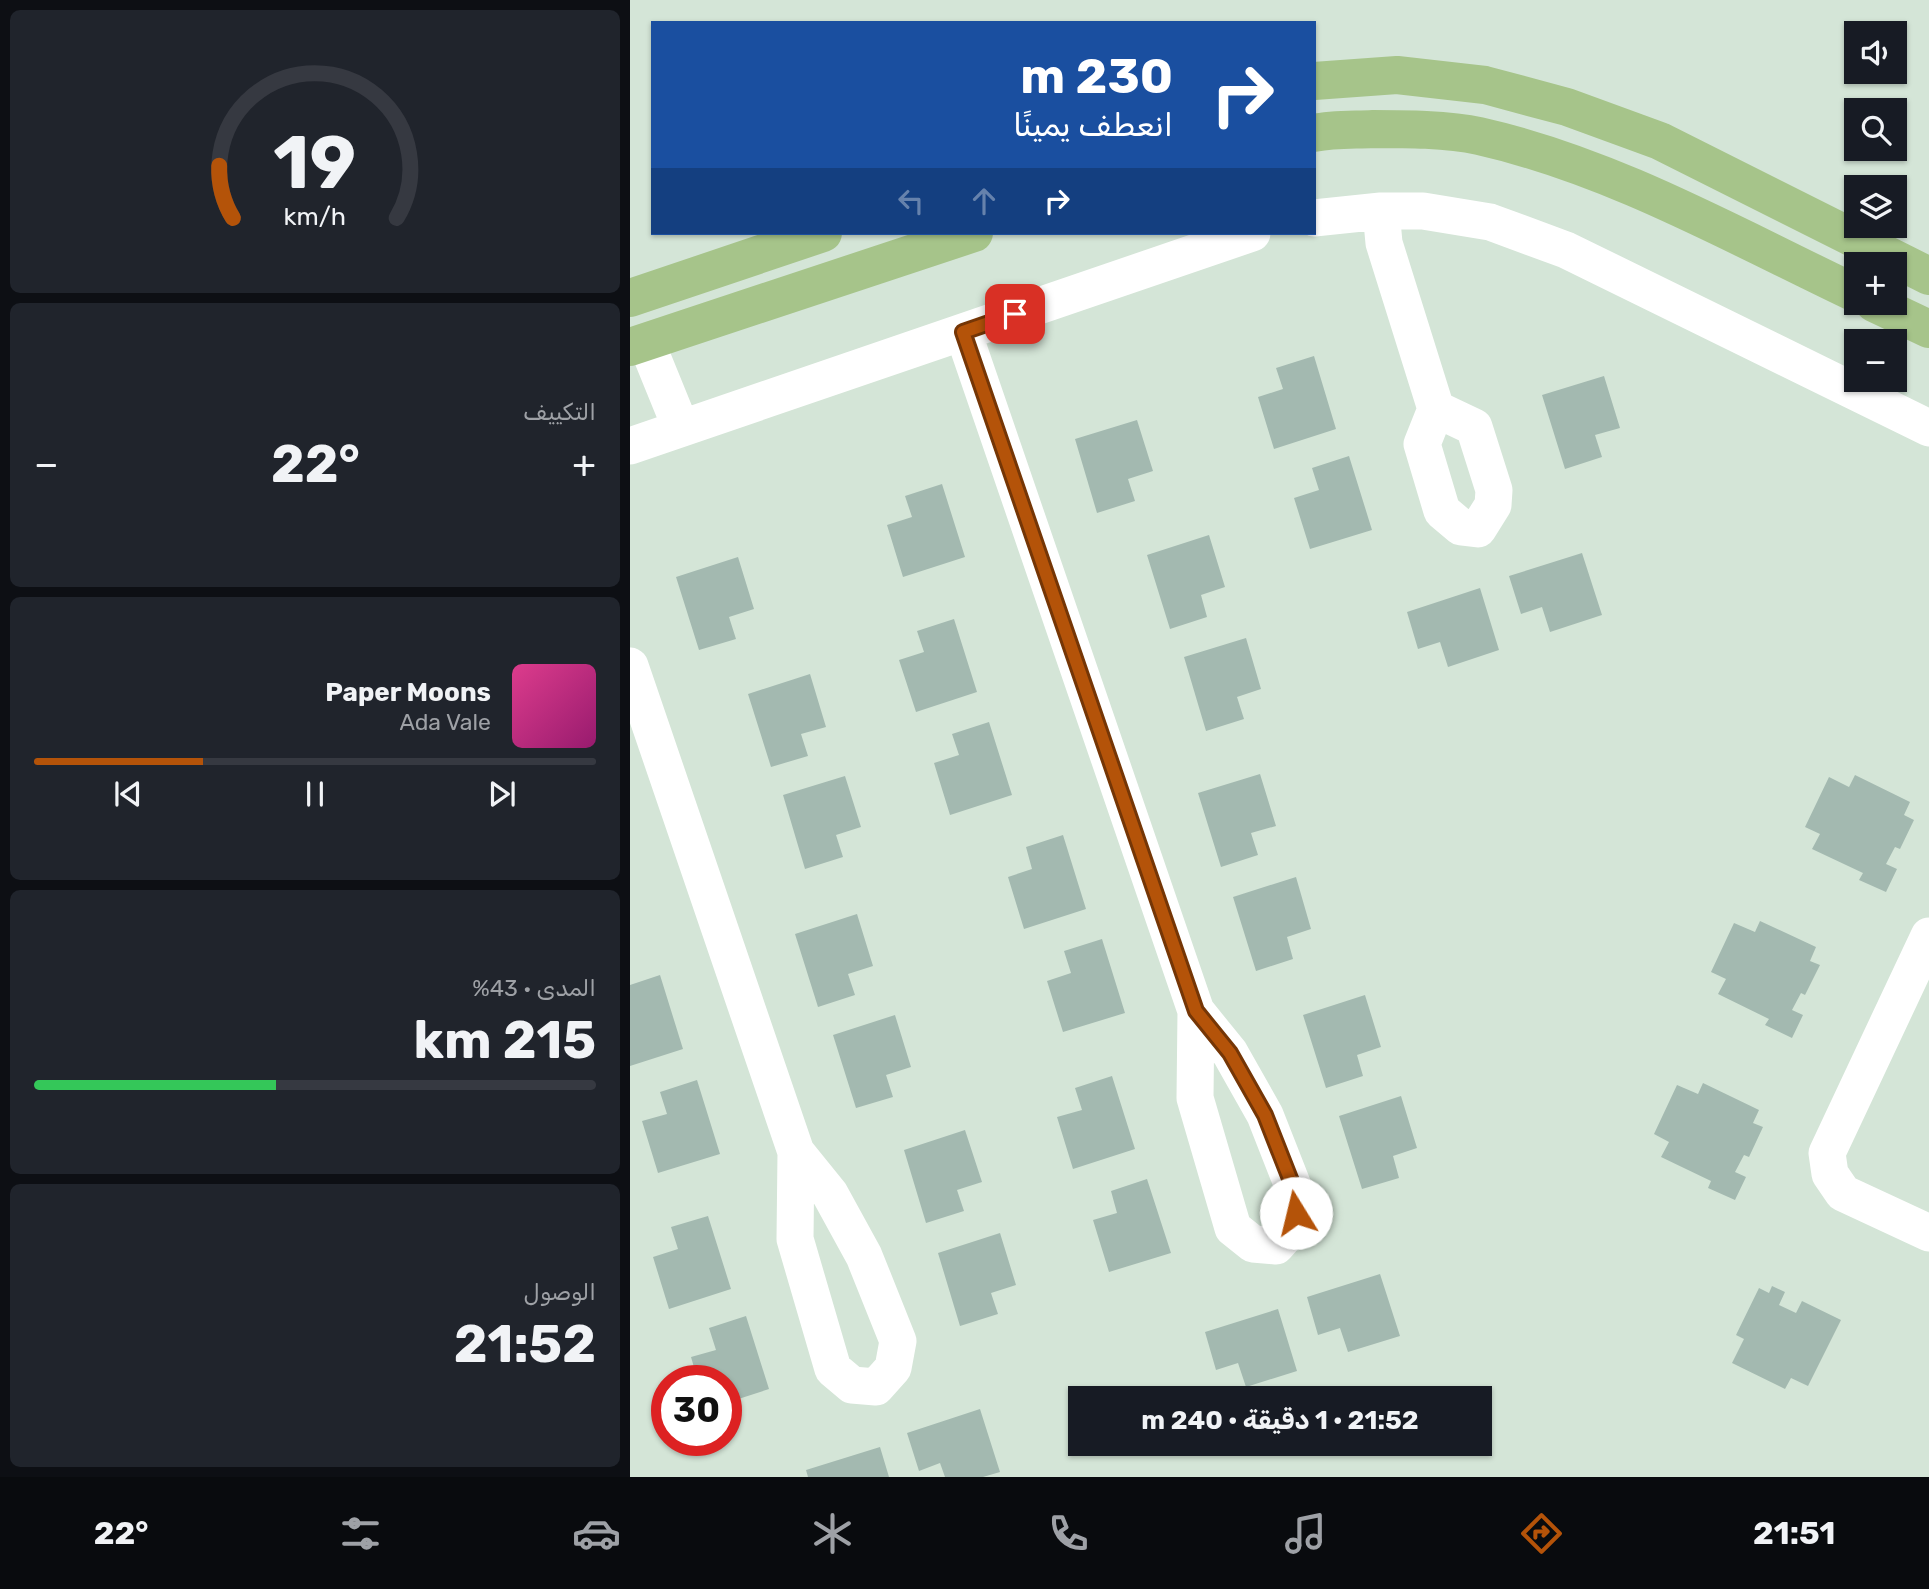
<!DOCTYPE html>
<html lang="ar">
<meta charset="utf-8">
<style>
body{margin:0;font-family:Rubik,Vazirmatn,sans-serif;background:#20242c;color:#f1f3f6;direction:rtl;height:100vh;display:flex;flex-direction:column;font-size:26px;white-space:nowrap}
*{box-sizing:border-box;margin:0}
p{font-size:23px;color:#9ea1a6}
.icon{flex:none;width:38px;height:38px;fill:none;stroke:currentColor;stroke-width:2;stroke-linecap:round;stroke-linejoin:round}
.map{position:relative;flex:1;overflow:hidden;direction:ltr}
.details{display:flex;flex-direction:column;gap:10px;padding:10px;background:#0d0f14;width:630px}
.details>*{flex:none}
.banner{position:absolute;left:21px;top:21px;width:665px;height:214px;border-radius:0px;box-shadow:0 2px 5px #0004;direction:rtl;background:#1a4fa0;color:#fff;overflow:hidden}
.fabs{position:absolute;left:1214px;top:21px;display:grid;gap:14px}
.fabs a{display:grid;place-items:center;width:63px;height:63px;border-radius:0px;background:#171b24;box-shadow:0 2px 5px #0004;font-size:35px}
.speed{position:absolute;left:21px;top:1365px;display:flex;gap:14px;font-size:35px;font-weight:700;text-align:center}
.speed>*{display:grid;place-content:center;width:91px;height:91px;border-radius:50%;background:#171b24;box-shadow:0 2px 5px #0004;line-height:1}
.speed .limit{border:10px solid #d22;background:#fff;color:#111}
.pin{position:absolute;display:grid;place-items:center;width:60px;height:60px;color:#fff;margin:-30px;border-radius:14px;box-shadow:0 4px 10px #0006}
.me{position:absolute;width:77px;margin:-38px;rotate:351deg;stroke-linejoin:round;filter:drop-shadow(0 0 5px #0008)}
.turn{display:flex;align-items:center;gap:24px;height:147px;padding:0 28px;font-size:32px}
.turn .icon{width:91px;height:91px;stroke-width:2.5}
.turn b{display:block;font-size:49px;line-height:60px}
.lanes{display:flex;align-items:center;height:66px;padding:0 28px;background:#0003;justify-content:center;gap:35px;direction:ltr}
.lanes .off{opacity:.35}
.big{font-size:52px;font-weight:700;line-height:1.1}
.details .widget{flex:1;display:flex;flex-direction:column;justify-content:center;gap:10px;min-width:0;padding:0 24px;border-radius:10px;background:#20242c}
.details .dial{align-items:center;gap:0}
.dial svg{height:182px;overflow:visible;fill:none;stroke:#363941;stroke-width:7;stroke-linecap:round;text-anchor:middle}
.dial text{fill:#f1f3f6;stroke:none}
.song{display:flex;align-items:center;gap:21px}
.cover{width:84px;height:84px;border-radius:10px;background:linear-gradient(135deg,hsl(330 70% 55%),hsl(320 70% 35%))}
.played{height:7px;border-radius:4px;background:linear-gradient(90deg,#b45309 30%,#363941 30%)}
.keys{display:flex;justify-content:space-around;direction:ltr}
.heat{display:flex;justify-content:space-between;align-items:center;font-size:38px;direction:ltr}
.charge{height:10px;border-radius:5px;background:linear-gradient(90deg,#34c759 43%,#363941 0)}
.trip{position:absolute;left:438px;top:1386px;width:424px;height:70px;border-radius:0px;background:#171b24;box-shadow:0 2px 5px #0004;font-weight:700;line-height:70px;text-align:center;direction:rtl}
.tabs{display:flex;height:112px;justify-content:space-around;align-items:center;background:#090b0e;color:#9ea1a6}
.tabs .icon{width:49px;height:49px}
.tabs .active{color:#b45309}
.tabs b{font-size:32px;color:#f1f3f6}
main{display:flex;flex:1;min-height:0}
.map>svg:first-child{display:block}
.building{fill:#a3b9b0}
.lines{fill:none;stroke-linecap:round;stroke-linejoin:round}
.minor{stroke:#fff;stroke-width:37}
.major{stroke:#a6c48a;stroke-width:38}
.route-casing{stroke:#753606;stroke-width:18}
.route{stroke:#b45309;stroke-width:12}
</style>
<main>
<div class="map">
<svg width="1299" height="1477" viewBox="0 0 1299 1477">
<rect width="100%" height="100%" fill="#d4e5d7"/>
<path class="building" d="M684,356L706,429L644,449L628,397L653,389L646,368Z
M974,376L990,428L965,435L972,457L935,469L912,395Z
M507,420L523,471L498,479L505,501L467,513L445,439Z
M719,456L742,530L680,549L664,498L689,490L682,468Z
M312,484L335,557L273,577L257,525L282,517L275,496Z
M579,535L595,587L571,595L577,617L540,629L517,555Z
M952,553L972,615L920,632L912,607L891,614L879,576Z
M108,557L124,609L99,617L106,639L69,650L46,577Z
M850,588L869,650L818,667L810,642L788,649L777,612Z
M324,619L347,692L286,712L269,660L294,652L287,631Z
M616,638L631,689L607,697L614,719L576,731L554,657Z
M180,674L196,727L171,734L178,756L141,767L118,694Z
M359,722L382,795L320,815L304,763L329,755L322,734Z
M630,774L646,826L621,833L628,855L591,867L568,793Z
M1225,775L1280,802L1274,815L1284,820L1270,849L1265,847L1256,864L1267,869L1256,892L1229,880L1233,873L1182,849L1190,834L1175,827L1199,777L1219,787Z
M215,776L231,827L206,835L213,857L175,869L153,795Z
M433,835L456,909L394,929L378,877L402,869L396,847Z
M666,877L681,929L657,937L663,959L626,971L603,897Z
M227,914L243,966L218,974L225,995L188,1007L165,934Z
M1130,921L1186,947L1180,961L1190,965L1175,995L1171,993L1162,1010L1173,1015L1162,1038L1135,1025L1139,1019L1088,994L1096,979L1081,972L1104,923L1125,932Z
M472,939L495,1013L433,1032L417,981L441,973L434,951Z
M30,975L53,1049L0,1066V985Z
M735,995L751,1047L727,1055L733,1076L696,1088L673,1015Z
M265,1015L281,1067L256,1075L263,1097L226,1108L203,1035Z
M482,1076L505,1149L443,1169L427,1117L452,1110L445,1088Z
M67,1080L90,1154L28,1173L12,1121L37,1114L30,1092Z
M1073,1083L1129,1110L1123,1123L1133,1127L1119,1157L1114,1155L1105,1172L1116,1177L1105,1200L1078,1188L1081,1181L1031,1157L1039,1142L1024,1134L1047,1085L1068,1094Z
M771,1096L787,1148L763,1156L769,1178L732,1189L709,1116Z
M335,1130L352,1182L327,1190L334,1211L296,1223L274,1150Z
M517,1179L541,1253L479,1272L463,1220L487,1213L481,1191Z
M78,1216L101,1289L39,1309L23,1257L48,1249L41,1227Z
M370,1233L386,1285L361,1293L368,1314L330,1326L308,1253Z
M750,1274L770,1336L718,1352L710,1328L688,1335L677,1297Z
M1142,1286L1155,1292L1149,1305L1166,1313L1172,1301L1211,1320L1178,1386L1161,1378L1155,1389L1102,1363L1114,1339L1106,1335L1129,1288L1139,1293Z
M648,1309L667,1371L616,1387L608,1363L586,1370L575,1332Z
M116,1316L139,1389L96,1403V1381H68L61,1357L86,1350L79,1328Z
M350,1409L370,1472L353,1477H315L310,1463L289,1471L277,1433Z
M250,1447L259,1477H178L176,1470Z"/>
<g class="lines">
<path class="minor" d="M751,211L754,243L806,409L792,444L812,511L831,527L848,529L863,505L864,490L844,427L806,409
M684,218L751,211H793L860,222L936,250L1299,428
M333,332L566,1011L565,1098L603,1228L623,1244L646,1246L663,1227L668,1199L635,1115L600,1053L566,1011
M16,342L51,428
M0,446L622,233
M0,666L166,1152L165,1239L203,1369L222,1385L246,1387L263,1368L268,1341L234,1256L200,1194L166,1152
M1299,936L1197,1153L1200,1174L1213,1193L1299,1233"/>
<path class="major" d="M684,81L767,75L855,85L937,107L1030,141L1299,276
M684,133C703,129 723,130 743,129C774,129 818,129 849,136C982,166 1105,236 1227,294
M0,298L193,233
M1244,303L1299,329
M0,347L344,233"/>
</g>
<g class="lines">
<g class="route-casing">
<path id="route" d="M385,314L333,332L566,1011L600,1053L635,1115L668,1199L666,1213"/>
</g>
<use href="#route" class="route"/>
</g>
</svg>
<div class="fabs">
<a><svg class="icon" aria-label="sound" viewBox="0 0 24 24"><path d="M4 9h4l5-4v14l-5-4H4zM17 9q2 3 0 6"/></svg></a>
<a><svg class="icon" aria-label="search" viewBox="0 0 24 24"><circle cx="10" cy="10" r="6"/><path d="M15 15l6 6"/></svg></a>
<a><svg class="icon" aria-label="layers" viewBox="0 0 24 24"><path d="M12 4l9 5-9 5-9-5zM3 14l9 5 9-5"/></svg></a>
<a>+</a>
<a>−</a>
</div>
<div class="speed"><div class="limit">30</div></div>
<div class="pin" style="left:385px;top:314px;background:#d93025"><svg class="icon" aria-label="arrive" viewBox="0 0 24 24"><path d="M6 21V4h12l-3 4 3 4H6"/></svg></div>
<svg class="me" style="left:666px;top:1213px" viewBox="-20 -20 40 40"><circle r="19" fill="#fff"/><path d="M0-13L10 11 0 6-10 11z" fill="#b45309"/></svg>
<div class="trip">21:52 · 1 دقيقة · 240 m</div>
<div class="banner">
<div class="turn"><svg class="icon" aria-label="right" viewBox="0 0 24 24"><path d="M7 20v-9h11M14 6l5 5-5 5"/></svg><div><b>230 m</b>انعطف يمينًا</div></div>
<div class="lanes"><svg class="icon off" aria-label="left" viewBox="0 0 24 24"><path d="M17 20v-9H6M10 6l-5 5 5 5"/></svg><svg class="icon off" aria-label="ahead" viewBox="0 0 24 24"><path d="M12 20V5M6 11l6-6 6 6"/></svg><svg class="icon" aria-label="right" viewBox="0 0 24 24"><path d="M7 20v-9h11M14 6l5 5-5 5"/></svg></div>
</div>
</div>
<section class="details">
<div class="widget dial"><svg viewBox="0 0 100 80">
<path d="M14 69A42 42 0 1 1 86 69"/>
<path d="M14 69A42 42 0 0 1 8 46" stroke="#b45309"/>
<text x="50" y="56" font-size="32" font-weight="700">19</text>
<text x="50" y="72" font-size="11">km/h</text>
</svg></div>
<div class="widget"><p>التكييف</p>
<div class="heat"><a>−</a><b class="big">22°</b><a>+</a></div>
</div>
<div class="widget">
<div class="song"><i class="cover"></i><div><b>Paper Moons</b><p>Ada Vale</p></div></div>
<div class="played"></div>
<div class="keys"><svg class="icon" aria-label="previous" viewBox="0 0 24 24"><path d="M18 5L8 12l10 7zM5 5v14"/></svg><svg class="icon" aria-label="pause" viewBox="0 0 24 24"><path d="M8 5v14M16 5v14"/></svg><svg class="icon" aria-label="next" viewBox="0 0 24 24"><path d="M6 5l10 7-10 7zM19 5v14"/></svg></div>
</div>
<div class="widget"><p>المدى · 43%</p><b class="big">215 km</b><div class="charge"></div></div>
<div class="widget"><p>الوصول</p><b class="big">21:52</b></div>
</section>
</main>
<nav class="tabs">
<b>21:51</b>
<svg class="icon active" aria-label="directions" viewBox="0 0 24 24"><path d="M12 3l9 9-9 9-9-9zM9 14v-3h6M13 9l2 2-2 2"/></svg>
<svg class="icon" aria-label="music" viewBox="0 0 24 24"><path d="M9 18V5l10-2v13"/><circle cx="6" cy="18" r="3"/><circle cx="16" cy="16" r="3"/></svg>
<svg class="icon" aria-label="phone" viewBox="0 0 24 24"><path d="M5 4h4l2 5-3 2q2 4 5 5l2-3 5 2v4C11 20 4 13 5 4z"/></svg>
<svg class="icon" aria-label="climate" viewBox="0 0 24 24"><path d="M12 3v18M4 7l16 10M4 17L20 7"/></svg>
<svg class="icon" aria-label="car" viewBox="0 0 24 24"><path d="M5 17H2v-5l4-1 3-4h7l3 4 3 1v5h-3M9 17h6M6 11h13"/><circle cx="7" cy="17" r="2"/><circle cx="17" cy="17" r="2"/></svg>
<svg class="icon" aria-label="filters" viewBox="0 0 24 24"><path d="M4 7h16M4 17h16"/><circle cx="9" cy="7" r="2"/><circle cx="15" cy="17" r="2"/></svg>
<b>22°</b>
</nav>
